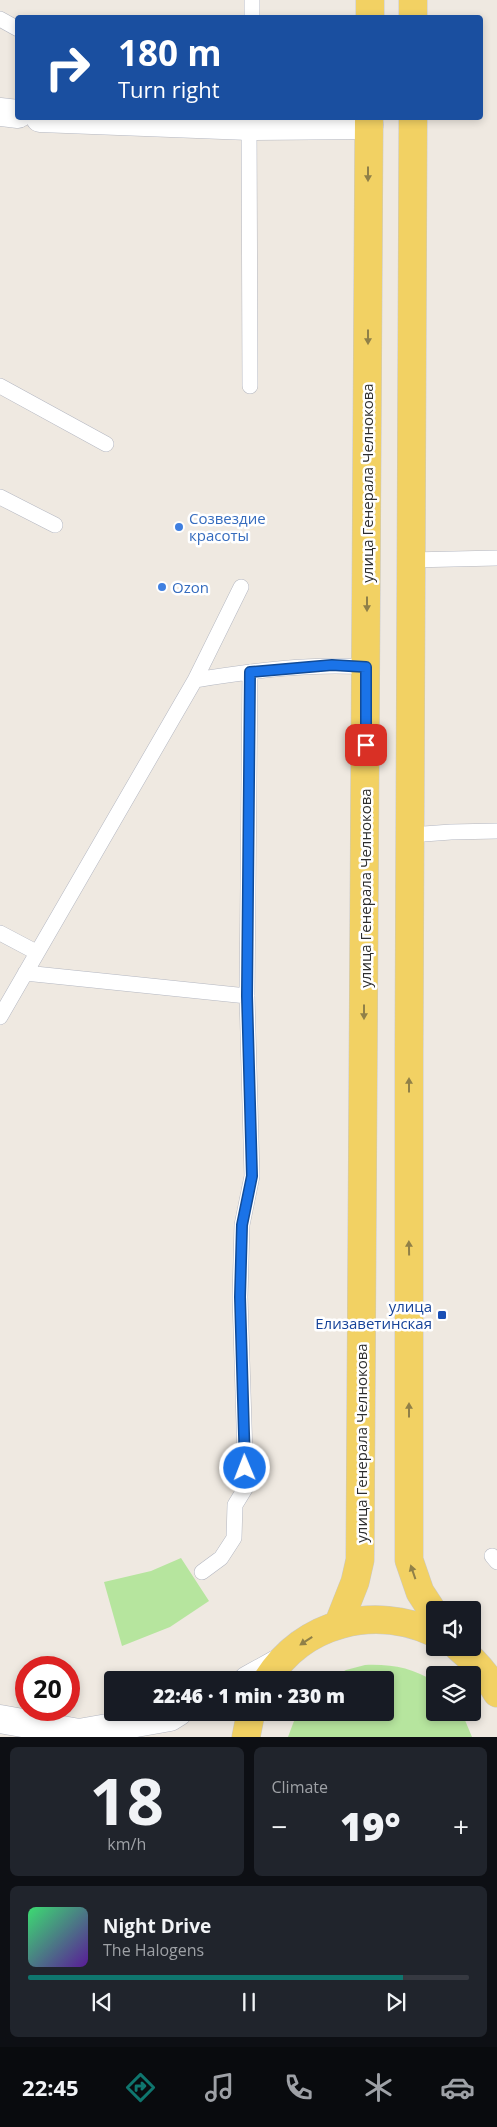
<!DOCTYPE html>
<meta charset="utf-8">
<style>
body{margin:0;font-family:"Open Sans",sans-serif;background:#20242c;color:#f1f3f6;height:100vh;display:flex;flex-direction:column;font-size:19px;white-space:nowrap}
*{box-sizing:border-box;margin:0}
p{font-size:16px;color:#9ea1a6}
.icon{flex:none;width:28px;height:28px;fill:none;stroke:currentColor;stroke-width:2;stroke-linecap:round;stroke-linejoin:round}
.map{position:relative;height:1737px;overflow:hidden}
.panel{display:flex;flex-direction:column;gap:10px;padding:10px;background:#0d0f14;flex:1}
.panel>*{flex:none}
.hud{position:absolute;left:15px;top:15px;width:468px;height:105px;border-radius:5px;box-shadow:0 2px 8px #0003;background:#1a4fa0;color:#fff;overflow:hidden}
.tools{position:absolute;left:426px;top:1601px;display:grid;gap:10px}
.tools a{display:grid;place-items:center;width:55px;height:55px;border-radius:5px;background:#171b24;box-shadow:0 2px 8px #0003;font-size:25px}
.speed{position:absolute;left:15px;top:1656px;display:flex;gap:10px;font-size:25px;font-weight:700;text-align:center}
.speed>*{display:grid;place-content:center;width:65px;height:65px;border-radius:50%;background:#171b24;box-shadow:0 2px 8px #0003;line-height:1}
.speed .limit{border:8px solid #d22;background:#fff;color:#111}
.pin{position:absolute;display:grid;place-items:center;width:42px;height:42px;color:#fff;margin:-21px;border-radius:10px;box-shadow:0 2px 8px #0006}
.me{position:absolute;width:55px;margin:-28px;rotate:359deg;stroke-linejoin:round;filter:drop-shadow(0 0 4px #0008)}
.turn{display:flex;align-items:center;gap:18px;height:105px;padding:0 20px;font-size:22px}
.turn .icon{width:65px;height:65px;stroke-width:2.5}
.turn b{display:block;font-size:35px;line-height:42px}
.big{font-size:38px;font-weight:800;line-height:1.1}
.panel .tile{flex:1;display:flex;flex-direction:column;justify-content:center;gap:8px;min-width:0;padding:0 18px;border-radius:8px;background:#20242c}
.panel .dial{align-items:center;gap:0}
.dial b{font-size:65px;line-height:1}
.song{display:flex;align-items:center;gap:15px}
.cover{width:60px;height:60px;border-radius:8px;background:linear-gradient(135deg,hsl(140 70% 55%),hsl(270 70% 35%))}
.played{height:5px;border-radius:2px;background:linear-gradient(90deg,#0f766e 85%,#363941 85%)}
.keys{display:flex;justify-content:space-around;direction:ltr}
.heat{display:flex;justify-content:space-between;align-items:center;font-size:28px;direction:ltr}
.panel .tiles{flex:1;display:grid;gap:10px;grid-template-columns:1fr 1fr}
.tile:last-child{grid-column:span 2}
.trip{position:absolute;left:104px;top:1671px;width:290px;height:50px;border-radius:5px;background:#171b24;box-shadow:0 2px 8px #0003;font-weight:800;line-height:50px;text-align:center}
.tabs{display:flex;height:80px;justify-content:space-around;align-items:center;background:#090b0e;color:#9ea1a6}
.tabs .icon{width:35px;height:35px}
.tabs .on{color:#0f766e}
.tabs b{font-size:22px;color:#f1f3f6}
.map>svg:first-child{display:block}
.green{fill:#b6e59e}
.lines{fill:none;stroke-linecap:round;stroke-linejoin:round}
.lane-casing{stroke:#b4b7c1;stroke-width:16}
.street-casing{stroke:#b4b7c1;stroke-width:29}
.secondary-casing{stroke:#b4b7c1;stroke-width:29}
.primary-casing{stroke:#c9c9c9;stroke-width:29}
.lane{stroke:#fff;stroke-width:15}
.street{stroke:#fff;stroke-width:28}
.secondary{stroke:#fff;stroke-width:28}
.primary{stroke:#f2d163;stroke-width:28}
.oneway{fill:#908048}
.route-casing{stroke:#114b97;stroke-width:12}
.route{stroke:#1a73e8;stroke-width:9}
.shop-dot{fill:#3f7fe0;stroke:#fff;stroke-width:2}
.transit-dot{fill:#1a4fb4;stroke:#fff;stroke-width:2}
.labels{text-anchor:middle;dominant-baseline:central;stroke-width:5;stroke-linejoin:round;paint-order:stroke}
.street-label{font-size:15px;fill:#2e2e2e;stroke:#fff}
.shop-label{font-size:15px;fill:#366cbe;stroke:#fff;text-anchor:start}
.transit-label{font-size:15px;fill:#164399;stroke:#fff;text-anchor:end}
</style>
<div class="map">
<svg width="497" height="1737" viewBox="0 0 497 1737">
<rect width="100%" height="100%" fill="#efe9e1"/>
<path class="green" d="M181,1558L209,1601L170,1627L122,1646L104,1582L151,1571Z
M365,1665C392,1664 413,1668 435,1682V1712L462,1713L472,1737H288L297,1713L385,1712V1680H327L346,1670Z"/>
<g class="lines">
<g class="lane-casing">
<path id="lane" d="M252,18V0
M0,19L18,29
M249,119L250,386
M0,386L106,444
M0,497L55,525
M411,560L497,558
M195,680L241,587
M410,835L451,832L497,831
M0,933L36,952
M25,973L247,996
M0,1017L195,680C252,671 309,663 366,667
M492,1556L497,1562
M202,1572L221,1558L234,1538L235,1505L246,1487L240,1297L242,1225L252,1176L247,996L250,672"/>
</g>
<g class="street-casing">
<path id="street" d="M0,112L18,114
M40,118L249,126L369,125"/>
</g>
<g class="secondary-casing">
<path id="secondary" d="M248,1680L277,1664
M0,1719L79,1733L88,1737
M79,1733L170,1717L178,1712"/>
</g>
<g class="primary-casing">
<path id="primary" d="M370,18V0
M413,18V0
M413,118L409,1051V1560L420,1592L435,1615
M338,1625L355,1582L360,1560L369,118
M459,1648C475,1661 487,1675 497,1693
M267,1680C303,1622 374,1605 435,1633
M246,1737L251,1712"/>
</g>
<use href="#lane" class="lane"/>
<use href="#street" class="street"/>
<use href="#secondary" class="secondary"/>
<use href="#primary" class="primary"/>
</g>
<defs><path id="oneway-solid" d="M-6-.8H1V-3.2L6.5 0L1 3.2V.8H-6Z" transform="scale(1.25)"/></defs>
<g class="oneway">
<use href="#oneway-solid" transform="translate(368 174) rotate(90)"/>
<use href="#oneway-solid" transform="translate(368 337) rotate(90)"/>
<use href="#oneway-solid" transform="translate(367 604) rotate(90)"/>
<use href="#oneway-solid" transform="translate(364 1012) rotate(90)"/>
<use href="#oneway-solid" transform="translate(409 1085) rotate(-90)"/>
<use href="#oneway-solid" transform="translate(409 1248) rotate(-91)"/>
<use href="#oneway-solid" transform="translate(409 1410) rotate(-90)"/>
<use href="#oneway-solid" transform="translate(413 1572) rotate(-109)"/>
<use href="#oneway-solid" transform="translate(306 1641) rotate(147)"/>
</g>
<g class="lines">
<g class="route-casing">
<path id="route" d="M245,1468L240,1297L242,1225L252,1176L247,996L250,672L332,665L366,667V745"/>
</g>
<use href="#route" class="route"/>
</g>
<g class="shop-dot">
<circle cx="179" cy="527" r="5"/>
<circle cx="162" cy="587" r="5"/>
</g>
<rect class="transit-dot" x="437" y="1310" width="10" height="10" rx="2.5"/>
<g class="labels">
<g class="street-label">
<text transform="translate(367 483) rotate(-90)">улица Генерала Челнокова</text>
<text transform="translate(365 888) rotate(-90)">улица Генерала Челнокова</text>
<text transform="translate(361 1443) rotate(-90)">улица Генерала Челнокова</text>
</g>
<g class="shop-label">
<text x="189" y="518">Созвездие<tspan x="189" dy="17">красоты</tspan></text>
<text x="172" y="587">Ozon</text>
</g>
<g class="transit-label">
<text x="432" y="1306">улица<tspan x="432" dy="17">Елизаветинская</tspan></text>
</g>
</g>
</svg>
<div class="tools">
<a><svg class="icon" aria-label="sound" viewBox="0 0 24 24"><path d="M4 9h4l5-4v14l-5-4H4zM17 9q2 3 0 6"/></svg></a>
<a><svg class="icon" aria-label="layers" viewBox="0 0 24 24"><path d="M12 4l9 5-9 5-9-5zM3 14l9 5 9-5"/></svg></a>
</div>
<div class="speed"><div class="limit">20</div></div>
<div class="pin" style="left:366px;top:745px;background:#d93025"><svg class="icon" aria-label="arrive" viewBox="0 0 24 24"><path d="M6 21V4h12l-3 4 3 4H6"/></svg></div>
<svg class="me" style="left:245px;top:1468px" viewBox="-20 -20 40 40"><circle r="17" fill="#1a73e8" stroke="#fff" stroke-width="3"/><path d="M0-11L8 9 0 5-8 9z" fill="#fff"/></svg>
<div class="trip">22:46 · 1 min · 230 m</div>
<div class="hud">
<div class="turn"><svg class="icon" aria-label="right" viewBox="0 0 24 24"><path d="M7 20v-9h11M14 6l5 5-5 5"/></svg><div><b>180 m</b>Turn right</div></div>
</div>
</div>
<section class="panel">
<div class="tiles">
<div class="tile dial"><b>18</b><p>km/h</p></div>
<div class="tile"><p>Climate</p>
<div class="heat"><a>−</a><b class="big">19°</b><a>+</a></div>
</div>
<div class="tile">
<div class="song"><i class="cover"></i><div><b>Night Drive</b><p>The Halogens</p></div></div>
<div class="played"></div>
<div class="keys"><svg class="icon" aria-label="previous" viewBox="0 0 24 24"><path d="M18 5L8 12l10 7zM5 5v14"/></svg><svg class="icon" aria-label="pause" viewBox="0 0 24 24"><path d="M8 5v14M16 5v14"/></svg><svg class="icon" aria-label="next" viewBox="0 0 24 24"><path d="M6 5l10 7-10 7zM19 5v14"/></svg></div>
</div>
</div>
</section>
<nav class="tabs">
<b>22:45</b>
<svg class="icon on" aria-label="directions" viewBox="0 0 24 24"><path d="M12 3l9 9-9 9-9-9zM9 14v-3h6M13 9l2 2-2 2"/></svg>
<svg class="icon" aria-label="music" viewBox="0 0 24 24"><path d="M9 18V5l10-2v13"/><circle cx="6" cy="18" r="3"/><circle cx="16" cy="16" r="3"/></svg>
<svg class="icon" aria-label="phone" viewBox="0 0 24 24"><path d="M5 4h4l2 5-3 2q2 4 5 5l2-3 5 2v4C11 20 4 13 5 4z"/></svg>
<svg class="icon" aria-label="climate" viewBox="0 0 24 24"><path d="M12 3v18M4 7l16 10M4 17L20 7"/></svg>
<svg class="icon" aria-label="car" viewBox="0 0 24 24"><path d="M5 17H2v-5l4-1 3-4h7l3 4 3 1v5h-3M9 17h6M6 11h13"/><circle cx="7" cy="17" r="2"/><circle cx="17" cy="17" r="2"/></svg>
</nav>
